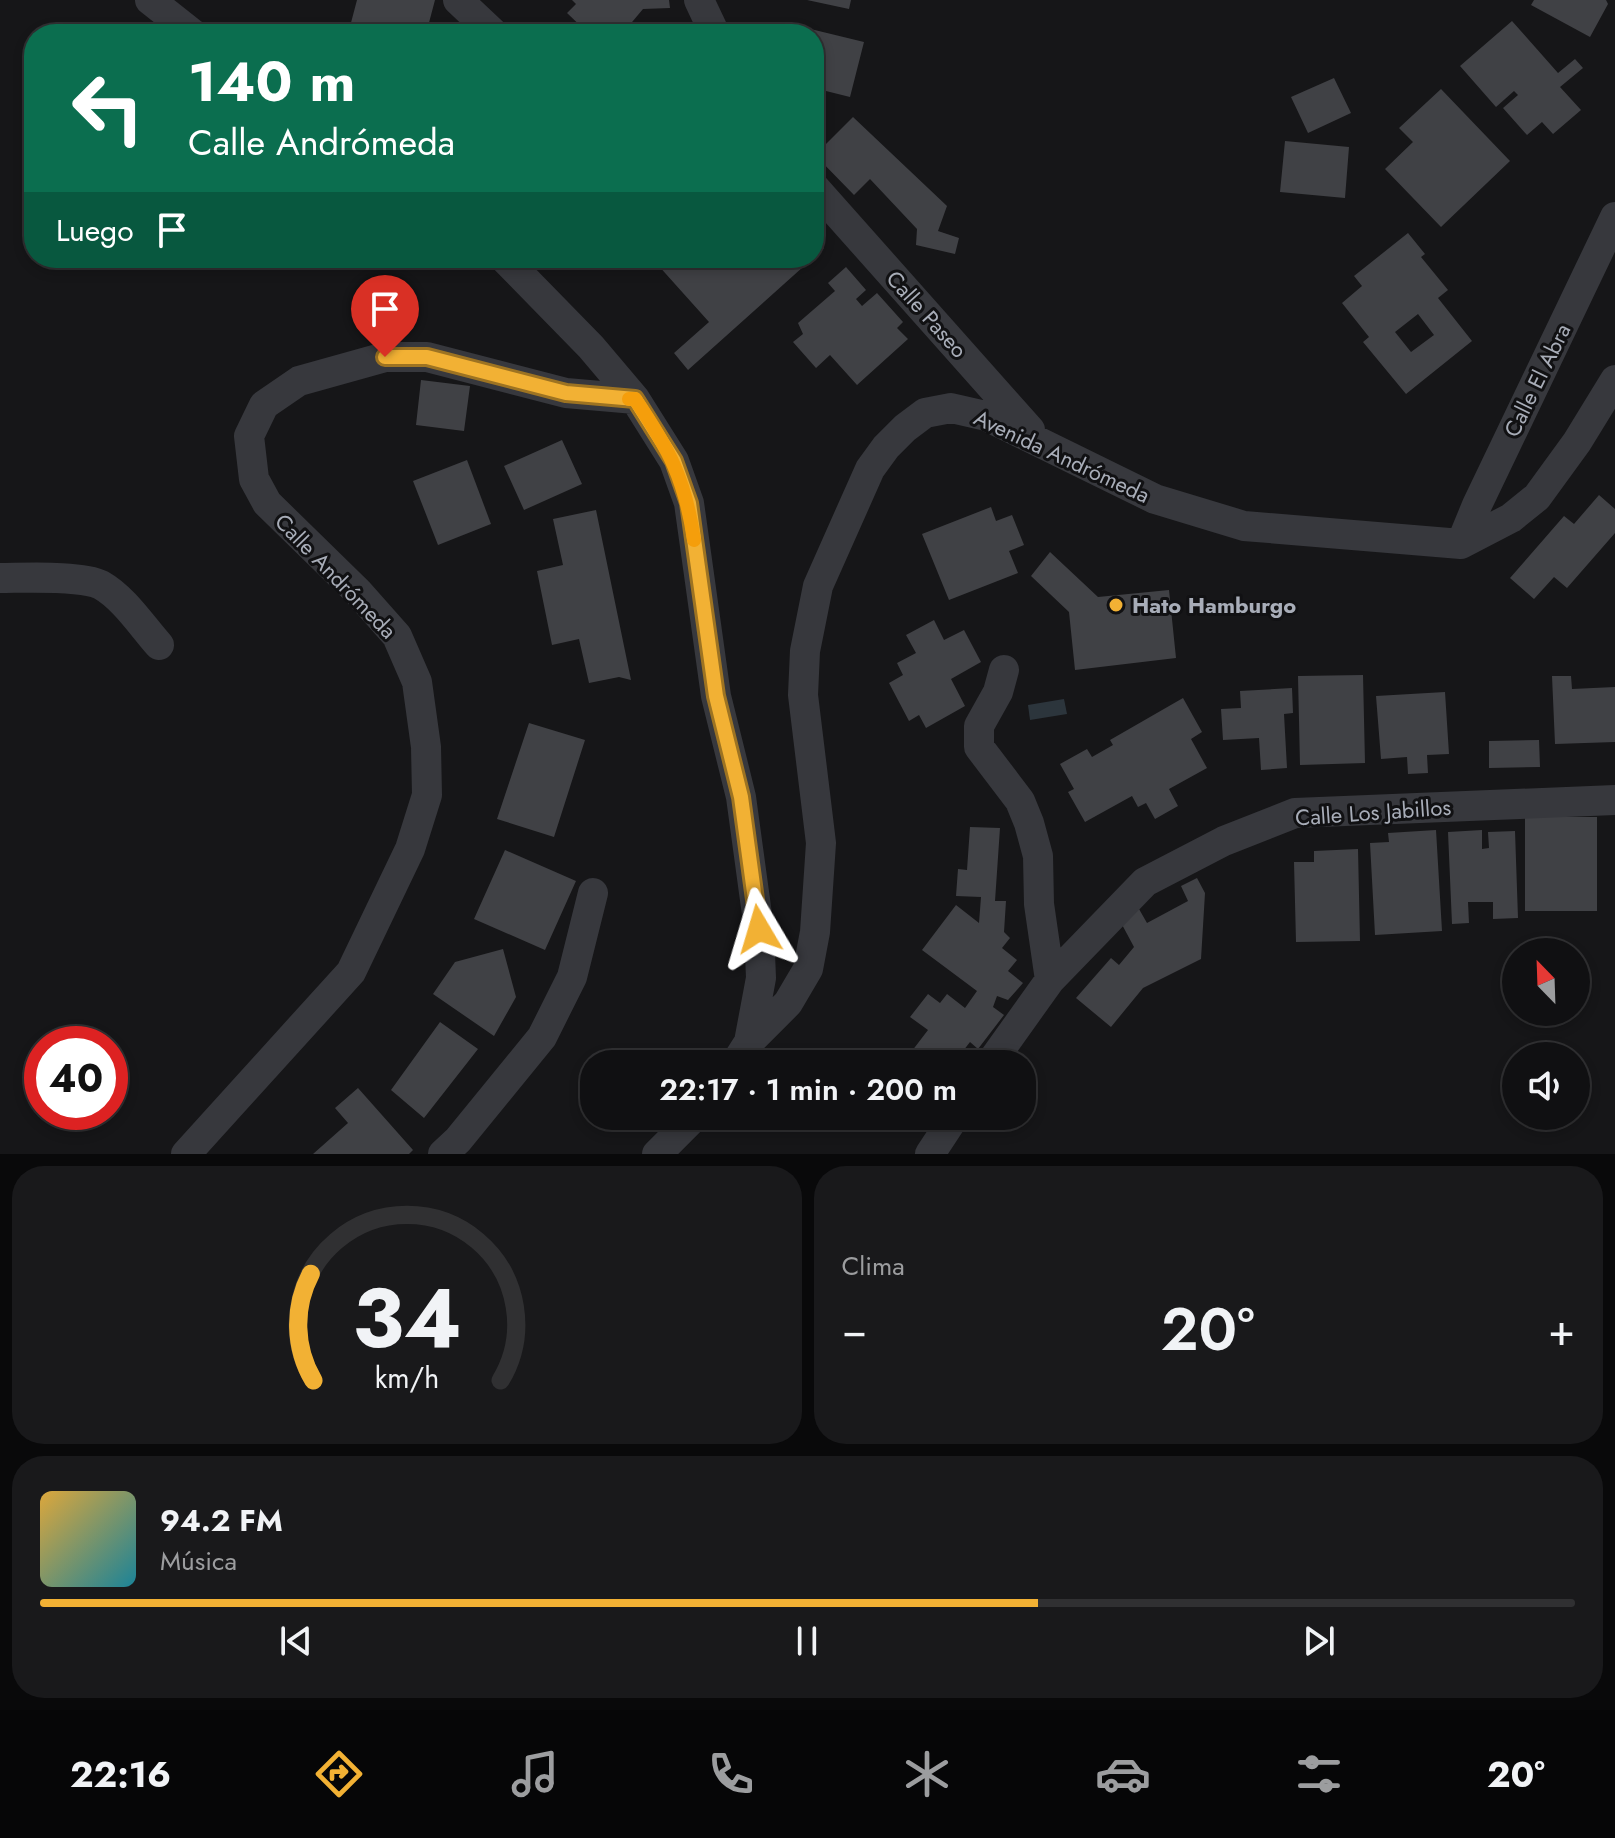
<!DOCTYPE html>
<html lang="es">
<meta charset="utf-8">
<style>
body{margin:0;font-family:Jost,sans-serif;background:#19191b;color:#f1f3f6;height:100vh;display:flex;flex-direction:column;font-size:30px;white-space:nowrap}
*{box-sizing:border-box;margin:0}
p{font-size:26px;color:#9c9d9f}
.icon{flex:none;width:44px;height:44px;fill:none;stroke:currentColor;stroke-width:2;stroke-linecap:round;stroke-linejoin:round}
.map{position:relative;height:1154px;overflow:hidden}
.details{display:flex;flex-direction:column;gap:12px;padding:12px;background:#09090a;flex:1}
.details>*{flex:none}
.top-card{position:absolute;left:24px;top:24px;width:800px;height:244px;border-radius:32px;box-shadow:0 4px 12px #0003,0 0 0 2px #303032;background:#0b6e4f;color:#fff;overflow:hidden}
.needle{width:52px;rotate:337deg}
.fabs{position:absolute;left:1502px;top:938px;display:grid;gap:16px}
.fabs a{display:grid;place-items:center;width:88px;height:88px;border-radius:50%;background:#101012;box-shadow:0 4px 12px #0003,0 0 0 2px #303032;font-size:40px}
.speed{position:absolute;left:24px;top:1026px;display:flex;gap:16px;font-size:40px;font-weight:700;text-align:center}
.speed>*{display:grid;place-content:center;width:104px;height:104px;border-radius:50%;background:#101012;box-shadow:0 4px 12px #0003,0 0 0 2px #303032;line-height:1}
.speed .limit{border:12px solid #d22;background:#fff;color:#111}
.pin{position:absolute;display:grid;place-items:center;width:68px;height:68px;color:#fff;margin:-82px -34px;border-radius:50% 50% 50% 0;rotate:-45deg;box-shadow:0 0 8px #0007}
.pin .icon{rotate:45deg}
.me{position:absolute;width:88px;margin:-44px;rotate:353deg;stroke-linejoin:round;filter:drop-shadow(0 0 6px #0008)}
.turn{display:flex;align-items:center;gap:28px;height:168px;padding:0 32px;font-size:36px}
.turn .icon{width:104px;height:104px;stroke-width:2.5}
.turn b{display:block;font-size:56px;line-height:68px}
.then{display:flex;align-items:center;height:76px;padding:0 32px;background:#0003;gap:16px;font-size:30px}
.big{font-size:60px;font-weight:600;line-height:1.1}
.details .card{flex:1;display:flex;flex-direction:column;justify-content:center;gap:12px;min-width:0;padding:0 28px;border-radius:32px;background:#19191b}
.details .dial{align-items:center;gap:0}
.dial svg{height:208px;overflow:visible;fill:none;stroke:#303032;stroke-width:7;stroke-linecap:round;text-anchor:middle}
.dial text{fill:#f1f3f6;stroke:none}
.song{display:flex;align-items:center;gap:24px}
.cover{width:96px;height:96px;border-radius:12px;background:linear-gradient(135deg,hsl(40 70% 55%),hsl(190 70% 35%))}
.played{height:8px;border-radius:4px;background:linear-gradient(90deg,#f2b134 65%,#303032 65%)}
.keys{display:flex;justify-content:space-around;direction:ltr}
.heat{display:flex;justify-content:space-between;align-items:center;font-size:44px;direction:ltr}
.details .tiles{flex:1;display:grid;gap:12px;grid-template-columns:1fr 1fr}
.card:last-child{grid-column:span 2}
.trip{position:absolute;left:580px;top:1050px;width:456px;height:80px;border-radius:32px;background:#101012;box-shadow:0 4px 12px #0003,0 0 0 2px #303032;font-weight:600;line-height:80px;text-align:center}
.menu{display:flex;height:128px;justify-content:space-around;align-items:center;background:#060607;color:#9c9d9f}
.menu .icon{width:56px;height:56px}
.menu .selected{color:#f2b134}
.menu b{font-size:36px;color:#f1f3f6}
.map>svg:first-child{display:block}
.water{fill:#2c353c}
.building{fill:#404145;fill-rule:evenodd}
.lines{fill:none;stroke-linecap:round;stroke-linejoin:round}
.minor{stroke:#37383d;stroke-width:30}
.route-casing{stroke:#9d7322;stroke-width:20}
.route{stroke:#f2b134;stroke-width:14}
.slow{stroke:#f59e0b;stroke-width:14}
.poi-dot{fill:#f2b134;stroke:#111113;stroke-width:3}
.labels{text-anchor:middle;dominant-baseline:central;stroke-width:6;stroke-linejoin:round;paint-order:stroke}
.street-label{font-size:22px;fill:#a8adb8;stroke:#111113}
.poi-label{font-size:22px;font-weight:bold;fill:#a8adb8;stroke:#111113;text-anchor:start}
</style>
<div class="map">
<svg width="1615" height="1154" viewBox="0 0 1615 1154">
<rect width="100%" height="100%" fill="#161618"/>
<path class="water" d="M1064,699L1067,714L1030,720L1028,705Z"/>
<path class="building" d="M357,0H435L426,34H348Z
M572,0H669L670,8L643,9L622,34H589L567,13L576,4Z
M807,0H851L849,9Z
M1534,0H1606L1608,4L1590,37L1531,5Z
M1512,21L1558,73L1575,59L1583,68L1560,87L1581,110L1553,134L1542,122L1527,135L1503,108L1518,95L1514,91L1496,107L1460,66Z
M790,24L864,42L850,97L814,88V34H788Z
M1334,78L1351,113L1308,133L1291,97Z
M1441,89L1510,161L1441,227L1385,169L1413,142L1399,128Z
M853,117L947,206L938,231L959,238L955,254L916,245L917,229L870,179L854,195L815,155Z
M1285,141L1349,147L1345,198L1280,192Z
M1408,233L1425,254L1421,257L1448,290L1438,298L1472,341L1406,394L1363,342L1369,337L1342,303L1362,286L1354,276ZM1418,314L1434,335L1411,352L1395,332Z
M814,237L824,248L814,257Z
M664,258H813L688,370L674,353L709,322L657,264Z
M846,267L866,290L856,299L862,306L877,293L903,322L897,328L908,339L857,385L830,355L816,368L793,342L803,334L798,323L835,291L828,283Z
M421,380L470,386L464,431L416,425Z
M562,440L582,484L524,510L504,466Z
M467,460L491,524L438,545L413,481Z
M1599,495L1615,509V533L1567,588L1554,577L1534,599L1510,578L1564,516L1574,524Z
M991,507L996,521L1012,515L1024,545L1009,551L1018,573L949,600L922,534Z
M596,510L631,680L619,677L589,683L579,639L552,645L537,571L563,565L553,519Z
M1050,552L1098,597L1169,590L1176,658L1075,670L1069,612L1031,576Z
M934,620L944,640L964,630L981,662L951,679L965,706L926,728L919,715L909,721L889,683L903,675L897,663L916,653L906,635Z
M1363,675L1365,763L1300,765L1298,676Z
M1552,676H1571L1572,689L1615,687V742L1555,744Z
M1292,688L1293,713L1284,714L1287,768L1261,770L1259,738L1223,740L1221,709L1241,708L1240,691Z
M1445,692L1449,754L1427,755L1428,773L1408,774L1407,757L1381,759L1376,696Z
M1183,698L1202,732L1191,739L1207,768L1169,789L1178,806L1155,819L1146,803L1138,807L1132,796L1085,822L1068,792L1074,789L1060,764L1087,749L1092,757L1113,745L1110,740Z
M529,723L585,740L554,837L497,819Z
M1539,740L1540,767L1489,768V741Z
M1525,817H1597V911H1525Z
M970,827L1000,828L995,901H1006L1004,932L1010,938L1002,948L1017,960L1008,971L1023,983L1008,1000L997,996L993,1007L1004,1015L978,1049L970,1042L953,1064H902L928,1030L910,1017L928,994L940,1003L947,994L965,1008L977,991L922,950L956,905L979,923L981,897L956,896L958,869L967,870Z
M1436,830L1442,931L1375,935L1370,843L1389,842L1388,833Z
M1482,830V849L1489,848L1488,832L1515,831L1518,918L1493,919V902H1468L1469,923L1452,924L1448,832Z
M1358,849L1360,941L1296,942L1294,862H1314V851Z
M505,850L576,881L545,950L474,919Z
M1197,878L1205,893L1201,959L1143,988L1111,1027L1076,998L1111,958L1119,965L1134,947L1119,919L1139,909L1147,923L1188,901L1181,886Z
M503,949L516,997L494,1036L433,994L455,962Z
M440,1022L478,1049L424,1118L391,1090Z
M358,1088L413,1150L409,1154H313L348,1123L335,1108Z"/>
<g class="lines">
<path class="minor" d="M150,0L193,34
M458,0L494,34
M699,0L715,34
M814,187L1030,430
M504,258L591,347L635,399L674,461L689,503L716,696L741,797L759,929L761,978L749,1042L735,1064
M1461,544L1477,505L1615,217
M0,578C24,578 82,575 101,585C124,598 142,626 159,645
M1004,670L998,692L979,726V747L1020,801L1029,823L1038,856L1039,904L1050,980
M749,1042L788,1003L808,969L815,932L821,843L803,695L805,651L818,586L870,469L886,447L905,428L925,413L951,408L986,416L1155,499L1244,526L1461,544L1511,518L1537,497L1577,442L1615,380
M990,1064L1050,980L1145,882L1224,841L1295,813L1615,800
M186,1154L351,972L410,849L427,795L426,747L417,682L397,636L358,592L267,503L254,479L249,436L264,405L299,381L385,357H427L566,393L635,399
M443,1154L458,1140L542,1037L572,977L593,893
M657,1154L695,1116
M930,1154L955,1116"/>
</g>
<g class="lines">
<g class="route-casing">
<path id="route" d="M385,357H427L566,393L635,399L674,461L689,503L716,696L741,797L759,929"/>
</g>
<use href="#route" class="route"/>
<path class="slow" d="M629,399H635C669,449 685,479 694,540"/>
</g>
<circle class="poi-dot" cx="1116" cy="605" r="8"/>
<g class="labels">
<g class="street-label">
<text transform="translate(927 314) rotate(48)">Calle Paseo</text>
<text transform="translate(1537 380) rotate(-64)">Calle El Abra</text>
<text transform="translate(1062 456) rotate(25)">Avenida Andrómeda</text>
<text transform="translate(336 576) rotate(46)">Calle Andrómeda</text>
<text transform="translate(1373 812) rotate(-4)">Calle Los Jabillos</text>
</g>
<g class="poi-label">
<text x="1132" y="605">Hato Hamburgo</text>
</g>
</g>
</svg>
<div class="fabs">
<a><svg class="needle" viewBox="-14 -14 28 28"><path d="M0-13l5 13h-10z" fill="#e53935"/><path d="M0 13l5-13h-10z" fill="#9c9d9f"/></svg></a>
<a><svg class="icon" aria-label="sound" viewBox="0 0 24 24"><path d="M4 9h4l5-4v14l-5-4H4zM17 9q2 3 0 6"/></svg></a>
</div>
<div class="speed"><div class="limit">40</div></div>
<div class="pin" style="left:385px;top:357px;background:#d93025"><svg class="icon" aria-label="arrive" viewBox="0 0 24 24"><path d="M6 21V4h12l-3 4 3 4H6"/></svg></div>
<svg class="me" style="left:759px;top:929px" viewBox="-20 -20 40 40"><path d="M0-17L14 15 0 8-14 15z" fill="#f2b134" stroke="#fff" stroke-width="4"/></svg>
<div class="trip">22:17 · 1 min · 200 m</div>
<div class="top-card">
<div class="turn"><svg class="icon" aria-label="left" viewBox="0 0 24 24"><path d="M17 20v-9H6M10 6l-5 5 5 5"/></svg><div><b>140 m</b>Calle Andrómeda</div></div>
<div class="then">Luego<svg class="icon" aria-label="arrive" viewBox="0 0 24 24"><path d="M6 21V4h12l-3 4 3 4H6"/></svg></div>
</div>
</div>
<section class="details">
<div class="tiles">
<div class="card dial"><svg viewBox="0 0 100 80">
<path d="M14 69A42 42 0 1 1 86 69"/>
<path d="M14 69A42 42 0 0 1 13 28" stroke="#f2b134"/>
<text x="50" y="56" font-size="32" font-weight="700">34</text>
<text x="50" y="72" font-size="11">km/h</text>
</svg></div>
<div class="card"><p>Clima</p>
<div class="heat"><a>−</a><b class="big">20°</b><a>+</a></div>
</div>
<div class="card">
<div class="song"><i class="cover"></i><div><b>94.2 FM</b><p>Música</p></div></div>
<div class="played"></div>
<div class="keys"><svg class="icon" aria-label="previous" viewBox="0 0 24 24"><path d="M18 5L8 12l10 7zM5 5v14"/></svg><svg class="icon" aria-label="pause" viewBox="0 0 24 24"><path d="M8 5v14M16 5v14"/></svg><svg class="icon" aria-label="next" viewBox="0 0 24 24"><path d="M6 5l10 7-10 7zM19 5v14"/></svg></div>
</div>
</div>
</section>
<nav class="menu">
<b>22:16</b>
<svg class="icon selected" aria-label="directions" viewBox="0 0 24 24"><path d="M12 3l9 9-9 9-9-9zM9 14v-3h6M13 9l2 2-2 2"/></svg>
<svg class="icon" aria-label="music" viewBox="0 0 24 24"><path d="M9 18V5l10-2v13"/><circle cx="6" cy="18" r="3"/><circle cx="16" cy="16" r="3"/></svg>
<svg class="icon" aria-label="phone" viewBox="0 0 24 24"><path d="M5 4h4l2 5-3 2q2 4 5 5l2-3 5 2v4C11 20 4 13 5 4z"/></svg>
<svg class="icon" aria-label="climate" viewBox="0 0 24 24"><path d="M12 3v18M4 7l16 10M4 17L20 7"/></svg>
<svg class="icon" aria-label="car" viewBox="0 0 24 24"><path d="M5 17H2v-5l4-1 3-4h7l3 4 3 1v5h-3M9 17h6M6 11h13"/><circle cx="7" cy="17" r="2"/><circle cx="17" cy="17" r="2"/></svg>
<svg class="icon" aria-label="filters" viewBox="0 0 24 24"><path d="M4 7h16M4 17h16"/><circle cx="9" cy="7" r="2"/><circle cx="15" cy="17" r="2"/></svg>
<b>20°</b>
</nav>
